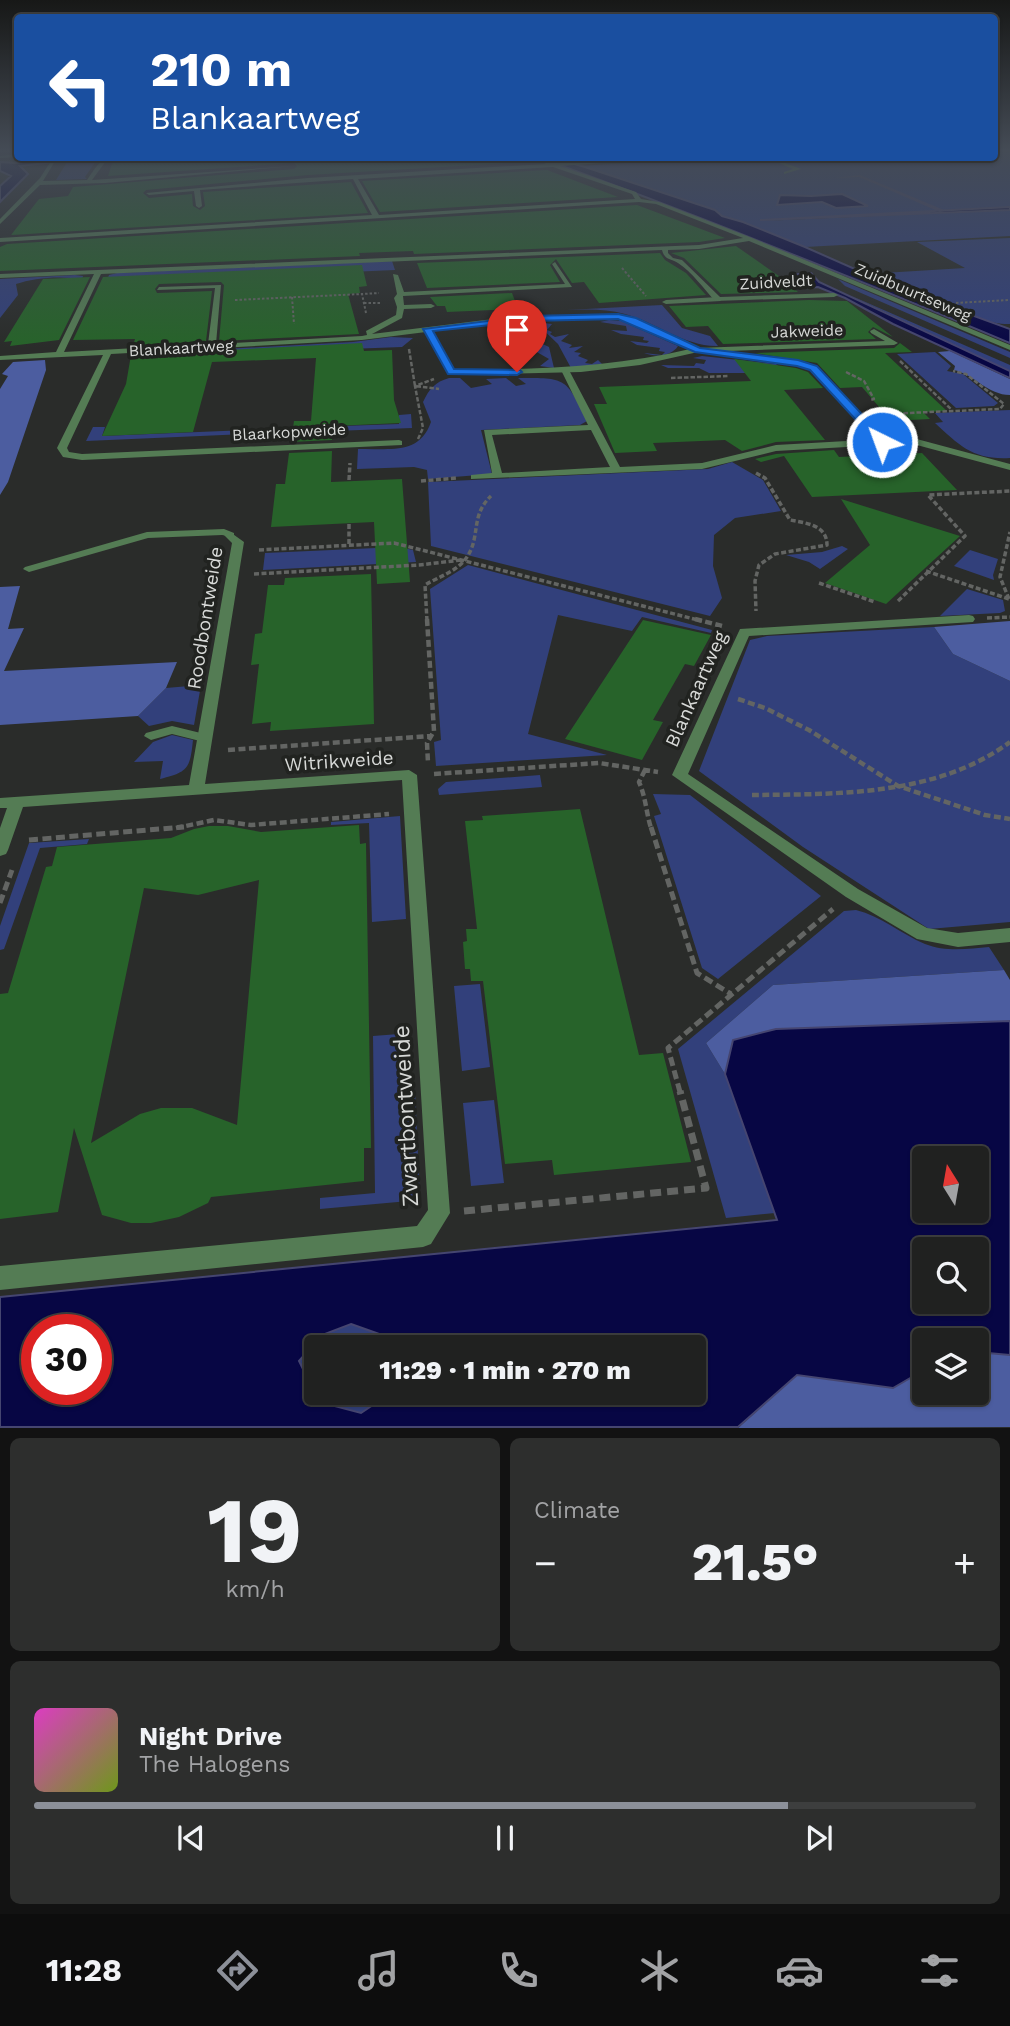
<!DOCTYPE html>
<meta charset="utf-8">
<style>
body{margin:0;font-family:"Work Sans",sans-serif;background:#2d2e2d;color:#f1f3f6;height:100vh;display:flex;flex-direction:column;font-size:26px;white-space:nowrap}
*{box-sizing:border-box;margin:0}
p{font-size:23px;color:#a2a3a5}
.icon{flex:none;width:38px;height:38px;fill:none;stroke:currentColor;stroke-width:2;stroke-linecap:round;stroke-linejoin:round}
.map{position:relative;height:1428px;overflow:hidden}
.drawer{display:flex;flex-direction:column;gap:10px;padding:10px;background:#121212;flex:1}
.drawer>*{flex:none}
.guide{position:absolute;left:14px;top:14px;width:984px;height:147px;border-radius:7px;box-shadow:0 2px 5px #0004,0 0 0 2px #3d3e3e;background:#1a4fa0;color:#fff;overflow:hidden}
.needle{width:46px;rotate:349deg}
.tools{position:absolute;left:912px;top:1146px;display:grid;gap:14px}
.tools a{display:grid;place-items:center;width:77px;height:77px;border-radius:7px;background:#202120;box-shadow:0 2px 5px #0004,0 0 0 2px #3d3e3e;font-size:35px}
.speed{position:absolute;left:21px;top:1314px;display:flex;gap:14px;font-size:35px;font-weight:700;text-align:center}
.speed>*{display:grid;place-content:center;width:91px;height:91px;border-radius:50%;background:#202120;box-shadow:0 2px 5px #0004,0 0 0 2px #3d3e3e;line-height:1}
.speed .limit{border:10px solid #d22;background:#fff;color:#111}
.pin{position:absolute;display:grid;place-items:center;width:60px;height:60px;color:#fff;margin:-72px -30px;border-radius:50% 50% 50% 0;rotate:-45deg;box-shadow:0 0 7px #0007}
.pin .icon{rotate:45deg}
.me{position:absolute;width:77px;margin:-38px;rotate:318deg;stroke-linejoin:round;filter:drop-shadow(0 0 5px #0008)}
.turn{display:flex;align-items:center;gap:24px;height:147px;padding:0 21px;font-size:32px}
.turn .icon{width:91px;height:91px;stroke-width:2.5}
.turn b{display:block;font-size:49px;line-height:60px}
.big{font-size:52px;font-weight:800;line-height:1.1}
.drawer .tile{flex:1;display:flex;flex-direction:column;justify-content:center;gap:10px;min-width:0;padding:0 24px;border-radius:10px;background:#2d2e2d}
.drawer .dial{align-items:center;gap:0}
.dial b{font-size:91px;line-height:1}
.song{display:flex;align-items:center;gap:21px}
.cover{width:84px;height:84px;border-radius:10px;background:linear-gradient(135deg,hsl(310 70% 55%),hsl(80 70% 35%))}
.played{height:7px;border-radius:4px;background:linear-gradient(90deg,#8c9099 80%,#3d3e3e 80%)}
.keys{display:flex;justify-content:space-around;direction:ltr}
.heat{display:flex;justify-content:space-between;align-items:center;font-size:38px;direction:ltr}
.drawer .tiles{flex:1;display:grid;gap:10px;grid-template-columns:1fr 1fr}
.tile:last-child{grid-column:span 2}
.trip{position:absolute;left:304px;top:1335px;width:402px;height:70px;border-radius:7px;background:#202120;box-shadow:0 2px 5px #0004,0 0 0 2px #3d3e3e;font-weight:800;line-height:70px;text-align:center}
.menu{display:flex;height:112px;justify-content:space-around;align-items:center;background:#0d0d0d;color:#a2a3a5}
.menu .icon{width:49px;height:49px}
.menu .active{color:#8c9099}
.menu b{font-size:32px;color:#f1f3f6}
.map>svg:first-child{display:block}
.green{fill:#32407b}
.forest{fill:#4c5da0}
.water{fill:#070644;stroke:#454570;stroke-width:2;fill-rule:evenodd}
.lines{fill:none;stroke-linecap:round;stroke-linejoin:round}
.stream{fill:#454570;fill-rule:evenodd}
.building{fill:#27632a;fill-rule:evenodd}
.path-far5{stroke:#636563;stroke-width:2;stroke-dasharray:2.5 2;stroke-linecap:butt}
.path-far4{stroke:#636563;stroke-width:2.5;stroke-dasharray:4.5 2;stroke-linecap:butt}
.path-far3{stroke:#636563;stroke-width:3.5;stroke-dasharray:5 2.5;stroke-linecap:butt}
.path-far2{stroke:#636563;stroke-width:4.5;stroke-dasharray:7 3.5;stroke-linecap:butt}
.path-far1{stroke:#636563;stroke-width:5;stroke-dasharray:9 4.5;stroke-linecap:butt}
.path{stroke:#636563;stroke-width:7;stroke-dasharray:11 6;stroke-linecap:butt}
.lane{fill:#547c54;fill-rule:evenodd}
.street{fill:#547c54;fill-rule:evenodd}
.route{fill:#1a73e8;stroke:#114b97;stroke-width:2}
.labels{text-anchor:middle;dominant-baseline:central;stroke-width:7;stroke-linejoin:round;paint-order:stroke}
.far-street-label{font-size:16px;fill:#d7d9d7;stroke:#212320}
.street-label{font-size:19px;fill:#d7d9d7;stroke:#212320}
.near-street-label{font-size:23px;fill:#d7d9d7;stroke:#212320}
</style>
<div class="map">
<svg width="1010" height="1428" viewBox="0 0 1010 1428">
<rect width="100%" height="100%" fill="#2a2c2a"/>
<path class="green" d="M994,148H1010V207L762,221L1010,210V236L805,247L722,216L715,210L580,166L708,158H994Z
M106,158L96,161L85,177L87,179L56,180L69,159Z
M1010,238V324C982,326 894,288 866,274L965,268L917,242Z
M392,261L395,270L106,283L109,275L117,273Z
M75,275L83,276L82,280C63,275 34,278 16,284L18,295L0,318V279Z
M838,279L1010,352V358L845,286Z
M847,294L1010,365V371Z
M662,305L682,328L710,336L718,346C685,347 656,322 625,314C600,307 574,310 548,311Z
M609,320L621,321L678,346C671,357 655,357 644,353L662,355L665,352L659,351L660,348L637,345L630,341L647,343L649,341L643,340L644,337L621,334L611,330L627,331L626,326L600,322Z
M535,322L552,324L547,330L552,332L550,334L555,337L569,334L561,341L572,345L569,348L583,346L574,352L581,353L578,356L588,360L585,363L592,364L598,360L602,364L571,368L558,344Z
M517,323H527L537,332L532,339L549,347L554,368L540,366L549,359L535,351L537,348H533L526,351L535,345L530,343L532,340L528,339L530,337L516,339L527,333L523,332L527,329L522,328L525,325L512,328L511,324Z
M391,337L413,338L402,347L134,357L135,354L353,342Z
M935,352L951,366L947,371L963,374L998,403L994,406L956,408L897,354Z
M702,356L776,364L778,366L749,373H709L699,368H668L661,365L694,366L696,363L704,364L706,360L693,358Z
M449,378H460L471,388L492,384L486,379L506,378L516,386L526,384L518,378C566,378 566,377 587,421L580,425L481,430L492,474L428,479L427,470L414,467L357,469L358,449C389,448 419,456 431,422L423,402C429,389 435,382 449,378Z
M1010,410V458C973,460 960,446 935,423L943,422L935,413Z
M411,414L412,428L256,434L257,429L399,424V415Z
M93,427H105L102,436L247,430L246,434L86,441Z
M732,462L763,480L781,511L735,518L714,535L713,566L722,598L710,616L431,546L428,482L708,469Z
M842,546L848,549L820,569L809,562L786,555L822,552Z
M399,547L413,550L416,562L263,570L265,553Z
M970,550L998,559L993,575L994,580L954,566Z
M468,565L712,630L711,633L642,617L632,631L558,615L528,734L607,755L436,766L434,742L441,740L430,589Z
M967,589L1003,600L1005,611L1000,613L940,616Z
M934,627L953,654L1010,681V922L929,929L803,847L699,771L750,640L767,636Z
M201,685L194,725L172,721L149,726L138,716L166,688Z
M172,735L193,740C190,769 188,772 160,779L163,761L134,762L153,742Z
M540,775L542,787L439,795L438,789L446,782Z
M653,794L690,795L821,896L718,979L702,968L654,816L661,814Z
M400,816L406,919L372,922L369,823L331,825V822Z
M89,839L87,844L40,848L4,949L0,950V926L29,843Z
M856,910C881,916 901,934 925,944C945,952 968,949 989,947L1004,970L773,985L706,1043L725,1074L775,1213L726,1218L678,1049L844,911Z
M480,984L490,1067L462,1071L454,986Z
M399,1034L400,1090L415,1089L420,1200L320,1209V1198L375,1193L373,1036Z
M494,1100L504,1183L471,1186L463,1103Z
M351,1323L379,1334L394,1347L317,1348V1393H391L361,1414L319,1402L299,1361L322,1335Z"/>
<path class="forest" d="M950,351L1010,379V395C988,395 975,375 954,370L955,366L938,352Z
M45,360L46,370L8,482L0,495V389L8,376L2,374L13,362Z
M20,586L8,629L24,628L4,671L177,662L166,688L138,716L0,725V587Z
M1010,621V681L953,654L934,627Z
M1004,970L1010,980V1021L776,1029L733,1040L725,1074L706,1043L773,985Z
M977,1352L1010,1355V1427L738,1428L797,1375L893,1388L924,1370V1393H976Z"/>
<path class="water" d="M57,158H88L20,166L28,174L0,202V186L11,176L0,171V162L16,163Z
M540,158H553L585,167L715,210L722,216L743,222L805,247L900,289L1010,329V343C854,278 698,215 540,158Z
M842,194L868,206L836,208L822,202L777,205L780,195L811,196Z
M1010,207V210L760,220Z
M811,273L819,282L1010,371V378L893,324L845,298L818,287L731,292L727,287L805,283L797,274Z
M1010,1021V1355L977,1352L976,1340H924V1370L893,1388L797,1375L738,1427H0V1297L777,1220L725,1074L733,1040L776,1029ZM924,1158H976V1211H924ZM924,1250H976V1302H924ZM351,1324L379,1334L394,1347L695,1348V1393H391L361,1413L319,1402L299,1361L322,1335ZM37,1330H96V1390H37Z"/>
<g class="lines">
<path class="stream" d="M860,175L944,210V211L940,212L859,177L834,178Z"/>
</g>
<path class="building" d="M144,158H516L528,162L308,175L146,190L143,193L149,198L192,194L193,206L200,210L205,206L203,192L351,182L368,213L11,235L39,199L68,196L73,187L294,169L297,166L294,163L108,176L113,161Z
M547,170L618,197L380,212L362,181Z
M637,205L725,238L699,242L414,254L413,251L359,253L360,256L0,271V247L7,244Z
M736,246L779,276L798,292L721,294L684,258L671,253Z
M660,253L665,260L686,273L706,295L599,303L584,282L572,283L556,259L550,265L560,282L427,288L417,263Z
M362,265L367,286L359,287L360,293L348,294L359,334L219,341L224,285L221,282L159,284L155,289L157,293L212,291L206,341L133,346L135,339L73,340L103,277Z
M90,277L59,340L10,346L12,341L4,342L43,279Z
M512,293L518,309L447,312L445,306H437L430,297Z
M809,300L847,301L893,337L873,327L868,332L876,339L723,344L708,326L686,327L669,306Z
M362,343L364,351L392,350L394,400L401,423L333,426L332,440L291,442L294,421H311L316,358L212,362L193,432L102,436L126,384L131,355Z
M900,343L912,352L885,353L947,411L923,412L930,419L891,421L862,387L840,388L817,363L755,353L894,348Z
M734,359L796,368L808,372L823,388L784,390L825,440L776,442L742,451L725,440L653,443L657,451L615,453L594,404H607L599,387L751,381Z
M834,450L839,457L922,453L957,490L812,497L784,456L761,462L755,459L776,454Z
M332,451L331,482L402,479L410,582L377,584L374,522L271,527L276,484H285L289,453Z
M841,499L960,536L886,604L825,583L870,545Z
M371,574L374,724L270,731L271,722L252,724L259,664L251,665L255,634L262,633L268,585H284L285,578Z
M643,620L711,635L694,666L685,664L653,720L663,722L642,760L565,739Z
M580,809L639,1055L663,1053L691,1162L554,1175L552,1160L505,1164L483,981H471L470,969H465L463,942L467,941L466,929H477L465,821L483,820L482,816Z
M359,825L360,844L366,843L371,1148H364V1181L211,1197L208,1203L179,1217L151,1223H131L102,1215L74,1128L58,1212L0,1219V994L8,993L46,867L52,866L57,847L171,838L194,829L209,826H228L261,832ZM259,880L237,1125L192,1108H161L140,1114L91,1143L144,888L198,895Z"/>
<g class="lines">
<path class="path-far5" d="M674,158H686
M823,158L835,163
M622,268L646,296
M292,297L294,324
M235,300L362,294
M364,303H381
M956,303L1010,300
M366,313L362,294L379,293"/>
<path class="path-far4" d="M409,349L415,386L439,389
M900,361L952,410
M846,372L864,381L874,399L870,400
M671,378L729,376
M884,414L1000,409L1004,404L966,374L953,371
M418,439L423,428L415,386L434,379"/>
<path class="path-far3" d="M756,473L765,478L790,520C806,523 827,525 827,545L775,554L759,565L755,581L756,611
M349,480L350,463
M421,481L457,478
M349,524V545
M259,550L394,543L702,621
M926,571L1009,599
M254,574L419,565L461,560
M819,583L875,602
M1009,599L1000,577L1010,532
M898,601L965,536L928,495L1010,491
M987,618L1010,617
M427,621L425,585C438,577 458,571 467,557C481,536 470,516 491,496"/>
<path class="path-far2" d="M427,619L434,731L427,743L428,763
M695,619L722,626
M738,699L765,708L809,730L898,786L985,815L1010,819
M228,750L431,736
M645,770L639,782C646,798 646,812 651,828
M434,774L599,763L658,772
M752,795C839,794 937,796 1010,742
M176,828L214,820L251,825L389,814"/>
<path class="path-far1" d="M651,827L697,973L731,994
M29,840L184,827
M0,903L12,870
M680,1092L668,1048L833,909"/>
<path class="path" d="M464,1211L706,1188L680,1091"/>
<path class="lane" d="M767,158H772L801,169L784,174V172L793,169Z
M718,297L721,301L666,304L662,302L666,300Z
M874,329L898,343L894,345L698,352L694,350L698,348L885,341L871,333L870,331Z
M566,369L570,372L620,467L702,463L776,445L882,439L887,442L882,445L776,451L702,469L471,479V475L492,473L484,430L588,425L562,372ZM591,430L610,467L502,473L492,435Z
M224,529L234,533V537L222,535L148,538L29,572L23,569L25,567L147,532Z
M172,726L209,735L211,738L204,742L172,734L151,740L144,736L146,733Z"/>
<path class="street" d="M18,154V157L0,158V156Z
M53,158H57L43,181L87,180C95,169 100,157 114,158L106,161L92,180L294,166L105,183L40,185L0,224V219L40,178Z
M531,158H536L554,163L618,158H661L659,159L560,166L636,192L641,199L659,202L752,238L1010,345V350L749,241L699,249L668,250V253L673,258L682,260L720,297L834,293L838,295L834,297L715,301C704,289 692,272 678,263C671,258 665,261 662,250L101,274L64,352L208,344L215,288L157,290L159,287L221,285L216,344L362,336L367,335L366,331L396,315L397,307L394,298L397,294L393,274L398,275L404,292L565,284L552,264L555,262L572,287L403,296L404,305L431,304L435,306L431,308L404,309L402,318L372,334L501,318L618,315L636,318L700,348L798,361L816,366L885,439L913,438L1010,464V470L913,444H879L810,370L797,365L698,352L640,365L581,372L451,375L447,372L426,332L362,340L111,354L67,448L69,452L82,454L399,440L402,441V445L82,460L63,457L57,448L103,355L0,360V356L56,352L94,274L0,278V274L699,245L743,238L656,204L639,202L0,242V238L372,215L353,179L200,190L202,206L199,208L196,206L194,191L149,195L146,193L308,178L546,164ZM553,167L632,194L635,199L379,215L358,179ZM618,319L631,322L690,349C615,367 540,369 463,370H454L433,331L501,322Z
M230,532L244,542L205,784L409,770L417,775L450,1213L431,1244L423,1247L0,1290V1266L417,1226L428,1210L402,780L23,807L8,850L6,854L0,856V828L7,808H0V798L189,785L232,543L224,535Z
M969,615L973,616L975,619L973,622L749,636L688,774L858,889L927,928L958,933L1010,928V942L958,947L917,939L846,897L672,775L740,629Z"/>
</g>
<linearGradient id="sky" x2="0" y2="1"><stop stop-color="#171817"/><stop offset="0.43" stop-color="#444b55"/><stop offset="1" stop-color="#444b55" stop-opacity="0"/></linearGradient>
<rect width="1010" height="348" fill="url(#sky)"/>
<path class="route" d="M618,314L636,318L700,348L798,360L817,366L888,442L879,445L810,370L797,366L695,352L618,319L528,321L433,331L454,369L520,370L522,372L517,375L448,374L423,329L528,316Z"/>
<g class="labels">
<g class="far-street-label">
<text transform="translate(776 282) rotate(-3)">Zuidveldt</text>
<text transform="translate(913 292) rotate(23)">Zuidbuurtseweg</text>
<text transform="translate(807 331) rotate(-2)">Jakweide</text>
<text transform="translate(181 348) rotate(-3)">Blankaartweg</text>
<text transform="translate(289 432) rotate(-3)">Blaarkopweide</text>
</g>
<g class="street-label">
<text transform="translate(205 618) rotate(-81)">Roodbontweide</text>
<text transform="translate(696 689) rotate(-66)">Blankaartweg</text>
<text transform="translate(339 761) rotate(-4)">Witrikweide</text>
</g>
<g class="near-street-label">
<text transform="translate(406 1116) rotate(-93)">Zwartbontweide</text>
</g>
</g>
</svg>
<div class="tools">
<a><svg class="needle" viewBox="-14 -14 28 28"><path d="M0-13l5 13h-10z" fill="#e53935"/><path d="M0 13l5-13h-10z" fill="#a2a3a5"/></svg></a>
<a><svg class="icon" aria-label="search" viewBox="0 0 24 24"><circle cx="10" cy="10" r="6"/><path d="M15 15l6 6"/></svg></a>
<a><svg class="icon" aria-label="layers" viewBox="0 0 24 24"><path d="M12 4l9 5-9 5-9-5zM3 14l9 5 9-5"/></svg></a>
</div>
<div class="speed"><div class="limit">30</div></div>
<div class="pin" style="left:517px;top:372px;background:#d93025"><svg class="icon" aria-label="arrive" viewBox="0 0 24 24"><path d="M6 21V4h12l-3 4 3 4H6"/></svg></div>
<svg class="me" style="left:882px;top:442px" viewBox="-20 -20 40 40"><circle r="17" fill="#1a73e8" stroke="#fff" stroke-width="3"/><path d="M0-11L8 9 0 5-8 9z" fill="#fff"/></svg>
<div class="trip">11:29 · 1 min · 270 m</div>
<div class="guide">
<div class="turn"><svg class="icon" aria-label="left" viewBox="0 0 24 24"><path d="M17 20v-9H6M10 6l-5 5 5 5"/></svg><div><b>210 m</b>Blankaartweg</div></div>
</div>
</div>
<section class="drawer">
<div class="tiles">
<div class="tile dial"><b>19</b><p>km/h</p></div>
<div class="tile"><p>Climate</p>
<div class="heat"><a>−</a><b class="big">21.5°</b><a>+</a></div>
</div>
<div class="tile">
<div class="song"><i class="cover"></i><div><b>Night Drive</b><p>The Halogens</p></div></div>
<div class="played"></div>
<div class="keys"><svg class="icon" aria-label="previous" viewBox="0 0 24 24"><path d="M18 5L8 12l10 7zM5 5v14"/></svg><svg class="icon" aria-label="pause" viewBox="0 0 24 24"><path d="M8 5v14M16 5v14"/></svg><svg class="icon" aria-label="next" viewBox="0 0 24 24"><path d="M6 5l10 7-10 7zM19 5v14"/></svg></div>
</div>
</div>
</section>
<nav class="menu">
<b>11:28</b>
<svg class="icon active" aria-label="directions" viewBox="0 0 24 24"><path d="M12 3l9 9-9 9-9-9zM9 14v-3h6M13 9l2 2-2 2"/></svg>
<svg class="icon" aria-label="music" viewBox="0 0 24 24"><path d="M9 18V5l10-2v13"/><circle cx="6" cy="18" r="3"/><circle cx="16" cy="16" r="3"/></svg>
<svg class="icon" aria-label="phone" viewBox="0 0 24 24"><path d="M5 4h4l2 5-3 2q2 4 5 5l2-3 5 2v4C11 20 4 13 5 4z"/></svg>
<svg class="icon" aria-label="climate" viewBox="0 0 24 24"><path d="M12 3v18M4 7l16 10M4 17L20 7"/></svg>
<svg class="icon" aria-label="car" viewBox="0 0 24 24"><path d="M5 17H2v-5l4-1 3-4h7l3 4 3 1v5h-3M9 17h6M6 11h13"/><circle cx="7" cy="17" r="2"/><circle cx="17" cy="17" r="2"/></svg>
<svg class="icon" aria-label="filters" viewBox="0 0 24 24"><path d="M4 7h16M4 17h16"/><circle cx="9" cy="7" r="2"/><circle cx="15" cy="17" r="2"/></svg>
</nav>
